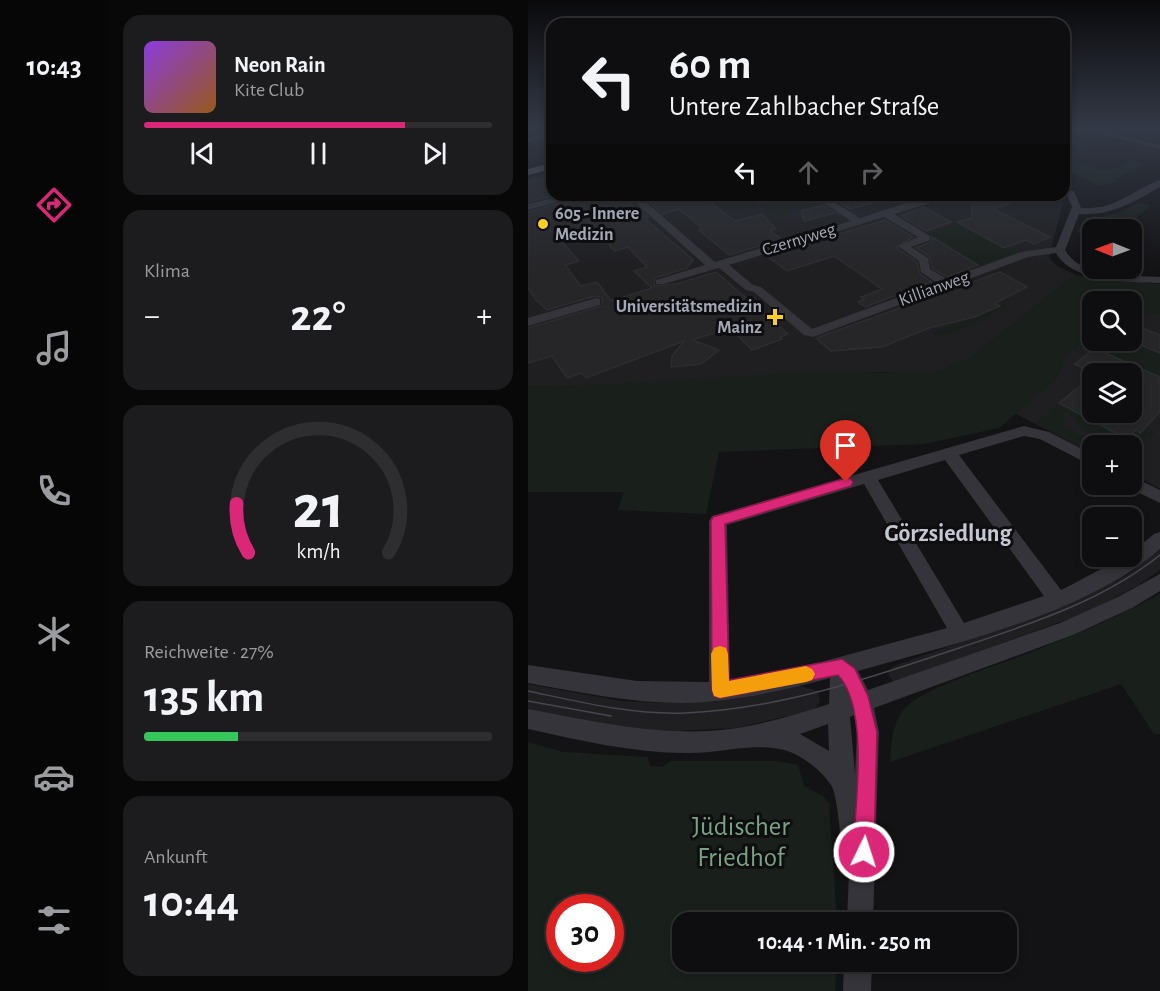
<!DOCTYPE html>
<html lang="de">
<meta charset="utf-8">
<style>
body{margin:0;font-family:"Alegreya Sans",sans-serif;background:#1c1c1e;color:#f1f3f6;height:100vh;display:flex;flex-direction:column;font-size:22px;white-space:nowrap}
*{box-sizing:border-box;margin:0}
p{font-size:20px;color:#9b9c9f}
.icon{flex:none;width:33px;height:33px;fill:none;stroke:currentColor;stroke-width:2;stroke-linecap:round;stroke-linejoin:round}
.map{position:relative;flex:1;overflow:hidden}
.side{display:flex;flex-direction:column;gap:15px;padding:15px;background:#080809;width:420px}
.side>*{flex:none}
.banner{position:absolute;left:18px;top:18px;width:524px;height:183px;border-radius:18px;box-shadow:0 3px 9px #0003,0 0 0 2px #2e2e30;background:#0e0e10;color:#f1f3f6;overflow:hidden}
.needle{width:39px;rotate:271deg}
.controls{position:absolute;left:554px;top:219px;display:grid;gap:12px}
.controls a{display:grid;place-items:center;width:60px;height:60px;border-radius:12px;background:#0e0e10;box-shadow:0 3px 9px #0003,0 0 0 2px #2e2e30;font-size:30px}
.speed{position:absolute;left:18px;top:894px;display:flex;gap:12px;font-size:30px;font-weight:700;text-align:center}
.speed>*{display:grid;place-content:center;width:78px;height:78px;border-radius:50%;background:#0e0e10;box-shadow:0 3px 9px #0003,0 0 0 2px #2e2e30;line-height:1}
.speed .limit{border:9px solid #d22;background:#fff;color:#111}
.pin{position:absolute;display:grid;place-items:center;width:51px;height:51px;color:#fff;margin:-62px -26px;border-radius:50% 50% 50% 0;rotate:-45deg;box-shadow:0 0 6px #0007}
.pin .icon{rotate:45deg}
.me{position:absolute;width:66px;margin:-33px;rotate:4deg;stroke-linejoin:round;filter:drop-shadow(0 0 4px #0008)}
.turn{display:flex;align-items:center;gap:21px;height:126px;padding:0 24px;font-size:27px}
.turn .icon{width:78px;height:78px;stroke-width:2.5}
.turn b{display:block;font-size:42px;line-height:51px}
.lanes{display:flex;align-items:center;height:57px;padding:0 24px;background:#0003;justify-content:center;gap:30px;direction:ltr}
.lanes .off{opacity:.35}
.big{font-size:45px;font-weight:600;line-height:1.1}
.side .widget{flex:1;display:flex;flex-direction:column;justify-content:center;gap:9px;min-width:0;padding:0 21px;border-radius:18px;background:#1c1c1e}
.side .dial{align-items:center;gap:0}
.dial svg{height:156px;overflow:visible;fill:none;stroke:#2e2e30;stroke-width:7;stroke-linecap:round;text-anchor:middle}
.dial text{fill:#f1f3f6;stroke:none}
.song{display:flex;align-items:center;gap:18px}
.cover{width:72px;height:72px;border-radius:9px;background:linear-gradient(135deg,hsl(270 70% 55%),hsl(30 70% 35%))}
.played{height:6px;border-radius:3px;background:linear-gradient(90deg,#db2777 75%,#2e2e30 75%)}
.keys{display:flex;justify-content:space-around;direction:ltr}
.heat{display:flex;justify-content:space-between;align-items:center;font-size:33px;direction:ltr}
.charge{height:9px;border-radius:4px;background:linear-gradient(90deg,#34c759 27%,#2e2e30 0)}
.trip{position:absolute;left:144px;top:912px;width:345px;height:60px;border-radius:18px;background:#0e0e10;box-shadow:0 3px 9px #0003,0 0 0 2px #2e2e30;font-weight:600;line-height:60px;text-align:center}
main{display:flex;flex:1;min-height:0}
.menu{display:flex;flex-direction:column;width:108px;justify-content:space-around;align-items:center;background:#060606;color:#9b9c9f}
.menu .icon{width:42px;height:42px}
.menu .current{color:#db2777}
.menu b{font-size:27px;color:#f1f3f6}
.map>svg:first-child{display:block}
.built{fill:#1f1f22;fill-rule:evenodd}
.green{fill:#19201b;fill-rule:evenodd}
.building{fill:#262629;stroke:#2d2d31;stroke-width:1.5;fill-rule:evenodd}
.lines{fill:none;stroke-linecap:round;stroke-linejoin:round}
.minor{fill:#34343a;fill-rule:evenodd}
.major{fill:#4f5059;fill-rule:evenodd}
.tram{stroke:#46474f;stroke-width:1.5}
.route{fill:#db2777;stroke:#8e194d;stroke-width:1.5}
.slow{fill:#f59e0b}
.poi-dot{fill:#face25;stroke:#0e0e10;stroke-width:2}
.labels{text-anchor:middle;dominant-baseline:central;stroke-width:6;stroke-linejoin:round;paint-order:stroke}
.far-poi-label{font-size:18px;font-weight:bold;fill:#a4a7b6;stroke:#0e0e10;text-anchor:start}
.far-street-label{font-size:18px;fill:#a4a7b6;stroke:#0e0e10}
.neighbourhood-label{font-size:24px;font-weight:bold;fill:#c5c7d2;stroke:#0e0e10}
.near-park-label{font-size:27px;fill:#79a281;stroke:#0e0e10}
</style>
<main>
<nav class="menu">
<b>10:43</b>
<svg class="icon current" aria-label="directions" viewBox="0 0 24 24"><path d="M12 3l9 9-9 9-9-9zM9 14v-3h6M13 9l2 2-2 2"/></svg>
<svg class="icon" aria-label="music" viewBox="0 0 24 24"><path d="M9 18V5l10-2v13"/><circle cx="6" cy="18" r="3"/><circle cx="16" cy="16" r="3"/></svg>
<svg class="icon" aria-label="phone" viewBox="0 0 24 24"><path d="M5 4h4l2 5-3 2q2 4 5 5l2-3 5 2v4C11 20 4 13 5 4z"/></svg>
<svg class="icon" aria-label="climate" viewBox="0 0 24 24"><path d="M12 3v18M4 7l16 10M4 17L20 7"/></svg>
<svg class="icon" aria-label="car" viewBox="0 0 24 24"><path d="M5 17H2v-5l4-1 3-4h7l3 4 3 1v5h-3M9 17h6M6 11h13"/><circle cx="7" cy="17" r="2"/><circle cx="17" cy="17" r="2"/></svg>
<svg class="icon" aria-label="filters" viewBox="0 0 24 24"><path d="M4 7h16M4 17h16"/><circle cx="9" cy="7" r="2"/><circle cx="15" cy="17" r="2"/></svg>
</nav>
<section class="side">
<div class="widget">
<div class="song"><i class="cover"></i><div><b>Neon Rain</b><p>Kite Club</p></div></div>
<div class="played"></div>
<div class="keys"><svg class="icon" aria-label="previous" viewBox="0 0 24 24"><path d="M18 5L8 12l10 7zM5 5v14"/></svg><svg class="icon" aria-label="pause" viewBox="0 0 24 24"><path d="M8 5v14M16 5v14"/></svg><svg class="icon" aria-label="next" viewBox="0 0 24 24"><path d="M6 5l10 7-10 7zM19 5v14"/></svg></div>
</div>
<div class="widget"><p>Klima</p>
<div class="heat"><a>−</a><b class="big">22°</b><a>+</a></div>
</div>
<div class="widget dial"><svg viewBox="0 0 100 80">
<path d="M14 69A42 42 0 1 1 86 69"/>
<path d="M14 69A42 42 0 0 1 8 44" stroke="#db2777"/>
<text x="50" y="56" font-size="32" font-weight="700">21</text>
<text x="50" y="72" font-size="11">km/h</text>
</svg></div>
<div class="widget"><p>Reichweite · 27%</p><b class="big">135 km</b><div class="charge"></div></div>
<div class="widget"><p>Ankunft</p><b class="big">10:44</b></div>
</section>
<div class="map">
<svg width="632" height="991" viewBox="0 0 632 991">
<rect width="100%" height="100%" fill="#131315"/>
<path class="built" d="M24,172V195H529L535,198V203L521,258L529,266L548,275L441,359L407,373L392,375L355,372L33,387L0,386V178Z
M632,286V489L603,473V446H564V453L486,413L528,379L536,357L564,334V340H603V302ZM564,374H603V412H564Z
M632,550V570L609,586L577,603L543,618L370,681H365L361,676L360,672L366,666L555,598L599,575Z
M0,684L93,701L131,703L159,702L256,686H273L290,691L292,702L286,710L208,728L147,731L96,728L0,711Z"/>
<path class="green" d="M539,137L566,147L537,154C561,167 576,178 603,160L616,164L588,179L590,181L572,186L536,169V138Z
M214,195L228,205C216,211 201,214 190,204L196,198Z
M220,195H284L296,202L249,216Z
M610,202L623,206L601,224L575,216L593,212Z
M567,216L598,227L594,229L564,230V238L549,232L557,218Z
M432,223L486,253L446,267L439,263L443,261L395,235Z
M548,275L571,279L632,284V314L603,315V302H564V334L536,357L528,379L471,428L396,444L191,452L178,514L90,510L96,492H0V386L33,387L263,373H407L441,359Z
M476,303L478,306L476,308C461,316 417,344 402,333L440,320Z
M570,341H602L632,353V377L567,347L561,352L558,351Z
M531,403L599,439L608,430L612,433L616,429L628,433L622,438L618,436L616,438L620,440L607,454L603,452V446L591,445L554,428L550,424V419L537,413L534,419L536,426L568,445L564,446V453L508,423Z
M632,594V734H626L593,684L362,762C364,743 364,720 379,706C401,687 452,671 480,661C532,641 583,621 632,594Z
M0,742L35,752L120,757L122,766L134,767L143,761H249L270,765L276,786L295,796L301,804L309,922H154V962H309L307,991H0ZM32,908H82V958H32Z"/>
<path class="building" d="M24,177V195H28L0,202V182Z
M57,195H84V200L95,197L121,217L118,218L119,220L165,260L159,268L127,278L126,286L148,284L188,272L260,334L252,337L254,339L224,350L202,328L164,340L191,350L173,364L143,367L144,356L156,341L58,378L53,373L39,378L24,356L0,363V328L74,306V298L67,296L19,310L7,299L0,288V212ZM65,235L68,237L73,236L87,251L100,247L119,267L106,271L124,288L83,301L69,282L53,286L37,265L51,261L35,243Z
M150,195H172L207,221L234,214L248,229L242,231L254,239L201,255L171,230L175,229L151,209L135,214L121,202Z
M299,195H360V199L322,209Z
M444,195L468,197L501,195V197L465,209L522,237L506,244L498,240L476,248L429,222L444,218Z
M295,205L307,213L276,221L273,211Z
M396,207L423,222L398,231L373,216Z
M357,220L385,237L368,247L389,262L392,274L404,282L337,307L330,302L337,299L333,297L354,289L306,256L259,271L239,256Z
M404,237L450,265L419,277L404,268L401,256L388,248L403,242Z
M472,272L499,287L467,303L472,306L446,317L401,328L354,347L303,351L288,338Z
M603,324L632,335V353L603,341Z
M566,348L632,377V412L612,433L608,430L599,439L531,403L564,376V412H603V374H567L547,364Z"/>
<g class="lines">
<path class="minor" d="M551,129H564L632,145V149Z
M24,132V136L0,142V138Z
M632,180V187C606,202 583,216 551,214L537,250C553,279 603,275 632,277V283C602,282 544,283 528,253L500,257L285,337L276,335L226,292L218,290L191,268L136,284H128V280L177,265L99,195H110L187,262L323,221L284,195H295L332,218L403,195H413L412,200L366,214L402,236V240L383,247L400,258L402,269L419,279L493,252L528,247L544,207L538,193L540,191H546L553,208C589,210 602,191 632,180ZM356,217L390,237L370,246L391,261L393,272L409,283L284,329L233,287L225,285L201,265Z
M38,195H55L0,210V204Z
M68,298L72,299V305L0,326V318Z
M496,426L521,432L564,454V466L512,439L496,436L431,455L533,590C546,584 595,556 603,556V553L626,534L632,532V549C560,613 423,645 330,671L340,690L532,623L590,597L632,574V591L604,608L545,635L346,708L351,732L345,922H319L321,871L315,861C313,846 310,795 303,785C293,770 274,755 256,750C223,742 191,754 157,753C104,753 52,740 0,729V709C59,720 119,734 179,731C220,729 261,717 301,704L302,678C254,691 204,702 154,703C102,703 51,692 0,683V665L109,681L181,682V521L184,516ZM417,460L516,596L436,623L350,480ZM336,484L419,628L293,662L202,680L199,525ZM326,715L329,732L327,774L322,717ZM300,724L301,751L272,734Z
M603,476L632,490V503L597,486L603,484Z
M316,962H344L343,991H315Z"/>
<path class="major" d="M24,163V169L0,175V169Z"/>
<path class="tram" d="M0,691C52,702 104,715 157,713C252,709 342,678 431,648C502,624 573,602 632,555
M0,701L83,716"/>
</g>
<linearGradient id="sky" x2="0" y2="1"><stop stop-color="#0a0a0c"/><stop offset="0.48" stop-color="#333946"/><stop offset="1" stop-color="#333946" stop-opacity="0"/></linearGradient>
<rect width="632" height="268" fill="url(#sky)"/>
<path class="route" d="M318,478L323,479L325,482L323,486L197,524L201,680L314,659L327,669L340,696L349,732L346,852L343,859L336,862L328,859L325,852C327,807 342,709 310,675L192,698L186,696L184,690L183,521L185,517Z"/>
<path class="slow" d="M192,646L198,648L200,654L201,681L278,666L284,669L287,674L284,680L278,682L192,698L186,696L184,690L183,654L186,648Z"/>
<g class="poi-dot">
<circle cx="15" cy="224" r="6"/>
<path d="M244 308h6v6h6v6h-6v6h-6v-6h-6v-6h6z"/>
</g>
<g class="labels">
<g class="far-poi-label">
<text x="27" y="214">605 - Innere<tspan x="27" dy="21">Medizin</tspan></text>
<text x="234" y="307" text-anchor="end">Universitätsmedizin<tspan x="234" dy="21">Mainz</tspan></text>
</g>
<g class="far-street-label">
<text transform="translate(271 240) rotate(-17)">Czernyweg</text>
<text transform="translate(406 289) rotate(-20)">Killianweg</text>
</g>
<g class="neighbourhood-label">
<text x="420" y="534">Görzsiedlung</text>
</g>
<g class="near-park-label">
<text x="213" y="826">Jüdischer<tspan x="213" dy="31">Friedhof</tspan></text>
</g>
</g>
</svg>
<div class="controls">
<a><svg class="needle" viewBox="-14 -14 28 28"><path d="M0-13l5 13h-10z" fill="#e53935"/><path d="M0 13l5-13h-10z" fill="#9b9c9f"/></svg></a>
<a><svg class="icon" aria-label="search" viewBox="0 0 24 24"><circle cx="10" cy="10" r="6"/><path d="M15 15l6 6"/></svg></a>
<a><svg class="icon" aria-label="layers" viewBox="0 0 24 24"><path d="M12 4l9 5-9 5-9-5zM3 14l9 5 9-5"/></svg></a>
<a>+</a>
<a>−</a>
</div>
<div class="speed"><div class="limit">30</div></div>
<div class="pin" style="left:318px;top:482px;background:#d93025"><svg class="icon" aria-label="arrive" viewBox="0 0 24 24"><path d="M6 21V4h12l-3 4 3 4H6"/></svg></div>
<svg class="me" style="left:336px;top:852px" viewBox="-20 -20 40 40"><circle r="17" fill="#db2777" stroke="#fff" stroke-width="3"/><path d="M0-11L8 9 0 5-8 9z" fill="#fff"/></svg>
<div class="trip">10:44 · 1 Min. · 250 m</div>
<div class="banner">
<div class="turn"><svg class="icon" aria-label="left" viewBox="0 0 24 24"><path d="M17 20v-9H6M10 6l-5 5 5 5"/></svg><div><b>60 m</b>Untere Zahlbacher Straße</div></div>
<div class="lanes"><svg class="icon" aria-label="left" viewBox="0 0 24 24"><path d="M17 20v-9H6M10 6l-5 5 5 5"/></svg><svg class="icon off" aria-label="ahead" viewBox="0 0 24 24"><path d="M12 20V5M6 11l6-6 6 6"/></svg><svg class="icon off" aria-label="right" viewBox="0 0 24 24"><path d="M7 20v-9h11M14 6l5 5-5 5"/></svg></div>
</div>
</div>
</main>
